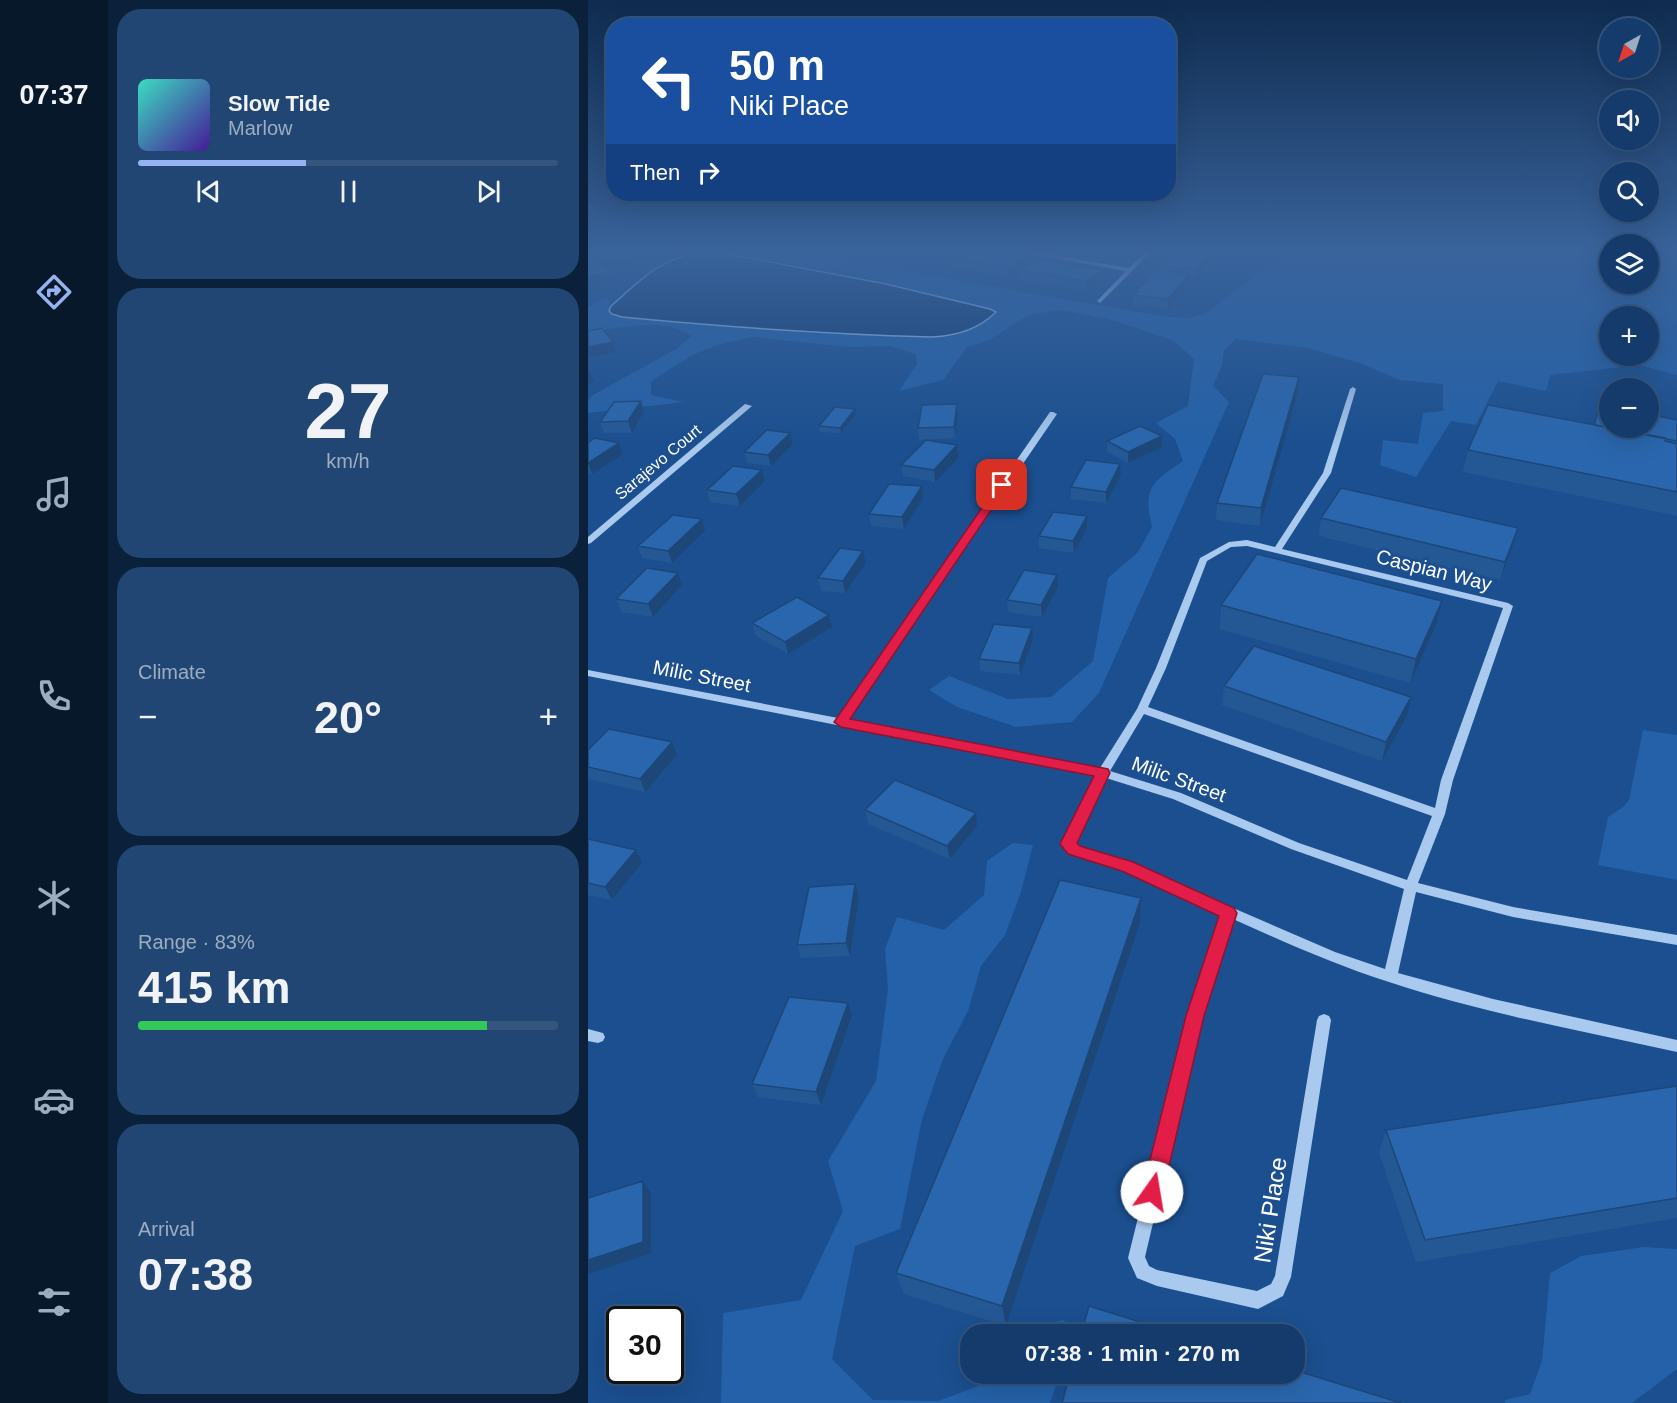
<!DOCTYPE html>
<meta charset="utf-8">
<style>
body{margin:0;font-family:Helvetica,sans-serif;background:#214673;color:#f1f3f6;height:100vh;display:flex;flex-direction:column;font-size:22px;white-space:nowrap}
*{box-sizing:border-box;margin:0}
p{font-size:20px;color:#9dadc1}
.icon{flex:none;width:33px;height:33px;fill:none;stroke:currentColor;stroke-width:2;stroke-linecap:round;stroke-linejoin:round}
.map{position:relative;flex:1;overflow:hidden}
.sheet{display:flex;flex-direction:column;gap:9px;padding:9px;background:#0b203b;width:480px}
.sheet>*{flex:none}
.guide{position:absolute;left:18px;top:18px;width:570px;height:183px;border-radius:24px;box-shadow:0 6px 24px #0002,0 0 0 2px #33557e;background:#1a4fa0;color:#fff;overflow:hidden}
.needle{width:39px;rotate:219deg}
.buttons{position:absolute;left:1011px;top:18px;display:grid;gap:12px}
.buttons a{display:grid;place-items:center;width:60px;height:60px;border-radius:50%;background:#143b6b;box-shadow:0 6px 24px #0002,0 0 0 2px #33557e;font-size:30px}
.speed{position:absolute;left:18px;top:1306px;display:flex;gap:12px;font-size:30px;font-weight:700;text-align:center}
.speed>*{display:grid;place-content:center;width:78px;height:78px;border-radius:50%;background:#143b6b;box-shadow:0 6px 24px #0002,0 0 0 2px #33557e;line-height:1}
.speed .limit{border:3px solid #111;border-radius:9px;background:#fff;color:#111}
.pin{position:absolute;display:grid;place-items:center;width:51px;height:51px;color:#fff;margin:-26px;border-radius:12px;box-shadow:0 3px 9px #0006}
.me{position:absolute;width:66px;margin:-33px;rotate:13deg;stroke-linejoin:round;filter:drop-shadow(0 0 4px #0008)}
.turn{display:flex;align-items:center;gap:21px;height:126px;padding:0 24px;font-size:27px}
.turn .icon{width:78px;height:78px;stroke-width:2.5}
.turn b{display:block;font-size:42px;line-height:51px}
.then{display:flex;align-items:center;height:57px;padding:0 24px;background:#0003;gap:12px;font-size:22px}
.big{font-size:45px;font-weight:600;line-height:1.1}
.sheet .tile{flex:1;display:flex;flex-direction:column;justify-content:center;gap:9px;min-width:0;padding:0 21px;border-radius:24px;background:#214673}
.sheet .dial{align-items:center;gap:0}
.dial b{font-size:78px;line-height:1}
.song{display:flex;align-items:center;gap:18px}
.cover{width:72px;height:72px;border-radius:9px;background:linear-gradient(135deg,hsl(170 70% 55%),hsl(260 70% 35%))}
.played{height:6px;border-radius:3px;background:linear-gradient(90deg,#95b2f1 40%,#33557e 40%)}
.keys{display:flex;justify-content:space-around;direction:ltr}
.heat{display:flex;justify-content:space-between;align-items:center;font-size:33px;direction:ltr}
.charge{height:9px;border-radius:4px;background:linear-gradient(90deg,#34c759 83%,#33557e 0)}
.trip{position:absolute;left:372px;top:1324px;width:345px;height:60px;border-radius:24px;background:#143b6b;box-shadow:0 6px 24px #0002,0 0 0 2px #33557e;font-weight:600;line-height:60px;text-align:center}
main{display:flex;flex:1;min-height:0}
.tab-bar{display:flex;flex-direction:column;width:108px;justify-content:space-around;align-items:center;background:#08182b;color:#9dadc1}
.tab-bar .icon{width:42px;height:42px}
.tab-bar .selected{color:#95b2f1}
.tab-bar b{font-size:27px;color:#f1f3f6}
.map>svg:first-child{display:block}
.green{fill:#2461a8;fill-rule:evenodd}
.water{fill:#123a6d;stroke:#9cc4f0;stroke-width:1.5}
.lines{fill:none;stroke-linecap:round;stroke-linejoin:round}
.minor{fill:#a9c9ee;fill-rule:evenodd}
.wall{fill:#245895}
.shaded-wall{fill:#1d4779}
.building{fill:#2a66ad;stroke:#1d4779;stroke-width:1.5}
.route{fill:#e11d48;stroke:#92132f;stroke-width:1.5}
.labels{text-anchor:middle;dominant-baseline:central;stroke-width:6;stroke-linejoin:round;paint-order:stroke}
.far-street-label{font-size:16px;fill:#fff;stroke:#1b4f8f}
.street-label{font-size:20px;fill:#fff;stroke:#1b4f8f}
.near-street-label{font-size:24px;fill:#fff;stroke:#1b4f8f}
</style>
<main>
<nav class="tab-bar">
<b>07:37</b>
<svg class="icon selected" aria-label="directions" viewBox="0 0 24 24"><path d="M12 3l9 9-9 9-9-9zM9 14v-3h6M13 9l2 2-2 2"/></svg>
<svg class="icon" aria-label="music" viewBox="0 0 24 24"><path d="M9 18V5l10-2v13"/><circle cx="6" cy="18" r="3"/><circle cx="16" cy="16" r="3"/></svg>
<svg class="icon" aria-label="phone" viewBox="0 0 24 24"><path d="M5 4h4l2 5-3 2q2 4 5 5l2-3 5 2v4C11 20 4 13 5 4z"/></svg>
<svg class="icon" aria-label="climate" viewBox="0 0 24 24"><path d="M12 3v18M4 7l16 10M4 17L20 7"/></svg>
<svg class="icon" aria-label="car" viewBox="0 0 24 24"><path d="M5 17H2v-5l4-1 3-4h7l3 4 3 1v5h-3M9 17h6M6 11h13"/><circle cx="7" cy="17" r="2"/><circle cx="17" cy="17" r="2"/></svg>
<svg class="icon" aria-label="filters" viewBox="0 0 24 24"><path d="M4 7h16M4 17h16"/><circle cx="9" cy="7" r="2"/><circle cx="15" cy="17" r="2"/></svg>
</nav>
<section class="sheet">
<div class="tile">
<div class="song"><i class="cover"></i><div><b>Slow Tide</b><p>Marlow</p></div></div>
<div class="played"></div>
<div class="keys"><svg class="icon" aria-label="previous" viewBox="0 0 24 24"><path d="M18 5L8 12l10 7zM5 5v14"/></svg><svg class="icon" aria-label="pause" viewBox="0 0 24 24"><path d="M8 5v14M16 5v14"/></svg><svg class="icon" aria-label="next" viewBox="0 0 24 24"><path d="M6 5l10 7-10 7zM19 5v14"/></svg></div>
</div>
<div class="tile dial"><b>27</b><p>km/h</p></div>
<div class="tile"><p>Climate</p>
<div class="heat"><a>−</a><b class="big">20°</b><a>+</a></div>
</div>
<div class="tile"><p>Range · 83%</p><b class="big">415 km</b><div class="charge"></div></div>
<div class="tile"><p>Arrival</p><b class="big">07:38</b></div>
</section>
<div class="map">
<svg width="1089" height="1403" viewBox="0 0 1089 1403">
<rect width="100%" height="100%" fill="#1b4f8f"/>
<path class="green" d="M136,251H206L572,316L601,318L618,314L643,293L692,259L710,255L713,251H1021L1022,284H1060L1061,251H1089V375L1051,365L962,375L958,391L910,381L888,425L863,421L828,477L792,465L795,440L830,444L835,413L855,411V384L812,380L772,363L720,348L648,339L636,350L634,365L625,386L641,402L511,693L484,722L428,727L369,707L341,690L361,676L420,699L463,697L505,661L520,578L550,552L564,527C554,488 565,481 595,461L587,439L568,423L600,406L606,359L584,340L524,320L473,310L442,314L401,340L379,347L355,380L311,391L329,364L328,354L302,346L260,347L165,337L132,344L106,354L63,381V395L96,402L0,413V400L5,395L88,349L104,336C73,316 35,329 0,331V307L19,297L23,306L21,311L24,314L34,317L219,333L344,337L361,336L374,333L391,325L408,313L271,275ZM1022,316H1060V356H1022Z
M1055,730L1089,735V880L1010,865L1020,817L1035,807L1041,800Z
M425,843L445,845L433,892L417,935L393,966L380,1011L355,1059L334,1119L312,1229L267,1246L244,1359L285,1400L350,1401L388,1387L408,1374H472L462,1403H133L135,1313L213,1300L255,1211L240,1161L288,1081L300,989L297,949L309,917L356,930L396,895L399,861Z
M1056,1247L1089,1249V1369L1044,1403H917V1400L942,1394L954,1361L962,1273L993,1256Z
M476,1320L483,1335H450L456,1324Z"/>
<path class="water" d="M111,252L145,255L298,284L402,309L408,312C391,329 367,336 344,337C240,334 137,327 34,317L24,314L21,311L23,306C54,279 69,261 111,252Z"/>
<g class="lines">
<path class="minor" d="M427,251H441L541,268L558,251H564L512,303L509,301L510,300L538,271Z
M765,387L768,389L743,473L694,549L920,603L925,606L865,780L857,814L830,883L925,907L1089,935V945L925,917L828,892L810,973L905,999L1089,1040V1052C993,1031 895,1013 801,982C747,965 696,942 645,919L614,1016L557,1257L561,1266L569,1270L669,1291L683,1284L687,1276L729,1020L731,1016L736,1014L741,1016L743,1020L703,1277L695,1296L670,1309L569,1286L549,1278L540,1258L600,1016L633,914L535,870L482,853L474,844L508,776L0,676V670L250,718L462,412H465L469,414L260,720L512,768L549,709L568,668L612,558L641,542L659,540L687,547L735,473L762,389ZM659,546L915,608L853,780L847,808L560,707L578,668L619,561L643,547ZM556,714L844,816L819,880L711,843L593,793L522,771ZM518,778L585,799L703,849L816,889L797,969L747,952L543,864L490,847L487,843Z
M157,404L164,406L3,543L0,544V537Z
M0,1029L15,1033L17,1037L15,1041L10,1043L0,1041Z"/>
</g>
<path class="wall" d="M630,251L608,278H602V283L580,309L545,304V295L574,270V265Z
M358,257L438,266L421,277L359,266Z
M433,270L514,279L498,291L433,280Z
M710,393L672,526L628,520L629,503Z
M369,404L370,415L367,438L331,440L330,428Z
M267,409L268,414L253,433L232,432L231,426Z
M56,412L44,433H16L12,422Z
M1089,420V516L875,472L880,450L1006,425Z
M202,433L205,444L183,466L159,463L156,452Z
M574,436V447L540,463L519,452V441Z
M0,442L31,443L35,454L4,474L0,473Z
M369,445L371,457L347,482L315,476L313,465Z
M532,464L533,475L518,503L483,499V487Z
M174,470L177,481L152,506L122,502L119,490Z
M334,486L335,498L316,529L283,526L281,514Z
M499,516V528L486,553L451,548V536Z
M733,518L930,528L925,545L912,580L731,536Z
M117,531L84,563L54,558L50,546Z
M275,551L278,563L257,593L233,591L230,578Z
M90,573L94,585L65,617L33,612L28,599Z
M469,575L470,587L454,617L420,612L419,600Z
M633,605L848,625L822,683L632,629Z
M241,615L244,627L200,654L168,636L164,623Z
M444,628L445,640L432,675L392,671L391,659Z
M636,686L819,716L794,761L634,705Z
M84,742L89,755L57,792L0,779V750Z
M277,810L389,826L362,859L280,824Z
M0,839L54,863L24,900L0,895Z
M271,898L262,956L213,958L209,945Z
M552,923L418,1326L316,1294L308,1273Z
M264,1016L233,1105L170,1097L164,1084Z
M1089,1086V1218L828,1262L791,1153L798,1130Z"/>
<path class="shaded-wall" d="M623,251H630L608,278L609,269Z
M437,256L438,266L421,277L420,267Z
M42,257L45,266L18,270L15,261Z
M514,270V279L498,291V281Z
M25,271L28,281L0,288V277Z
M602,274V283L580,309V299Z
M25,342L28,352L0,358V347Z
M2,372L6,382L0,385V373Z
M711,377L710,393L672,526L673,508Z
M53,401L56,412L44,433L40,421Z
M369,404L370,415L367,438L366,427Z
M267,409L268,414L253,433L252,428Z
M202,433L205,444L183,466L180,455Z
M574,436V447L540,463V452Z
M31,443L35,454L4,474L0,463Z
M369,445L371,457L347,482L346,470Z
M532,464L533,475L518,503V492Z
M174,470L177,481L152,506L148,494Z
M334,486L335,498L316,529L314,517Z
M499,516V528L486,553L485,541Z
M114,519L117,531L84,563L80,551Z
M930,528L925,545L912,580L917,562Z
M275,551L278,563L257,593L255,581Z
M90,573L94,585L65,617L60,604Z
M469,575L470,587L454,617L453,605Z
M854,601L848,625L822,683L828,659Z
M241,615L244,627L200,654L197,642Z
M444,628L445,640L432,675L431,663Z
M823,697L819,716L794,761L798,742Z
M84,742L89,755L57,792L52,779Z
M388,813L389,826L362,859L359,846Z
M48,850L54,863L24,900L17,887Z
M267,884L271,898L262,956L258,943Z
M553,898L552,923L418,1326L414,1306Z
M260,1003L264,1016L233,1105L228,1092Z
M55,1181L63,1193V1253L0,1274V1260Z"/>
<path class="building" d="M12,251H40L42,257L15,261Z
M369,251H404L437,256L420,267L358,257Z
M586,251H623L609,269L574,265Z
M450,259L514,270L498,281L433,270Z
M13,264L25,271L0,277V267Z
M568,269L602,274L580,299L545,295Z
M14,328L25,342L0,347V331Z
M675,374L711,377L673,508L629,503Z
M53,401L40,421L12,422L26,402Z
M369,404L366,427L330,428L334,405Z
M900,405L1078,438L1077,441L1089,444V492L880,450Z
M1012,405L1022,407V428H1060V414L1089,420V441L1006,425Z
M247,407L267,409L252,428L231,426Z
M552,426L574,436L540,452L519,441Z
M179,430L202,433L180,455L156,452Z
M7,438L31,443L0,463V442Z
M338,440L369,445L346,470L313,465Z
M498,460L532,464L518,492L483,487Z
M145,466L174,470L148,494L119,490Z
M301,484L334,486L314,517L281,514Z
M753,488L930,528L917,562L733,518Z
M465,512L499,516L485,541L451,536Z
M85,515L114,519L80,551L50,546Z
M252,548L275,551L255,581L230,578Z
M669,554L854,601L828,659L633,605Z
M59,568L90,573L60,604L28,599Z
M436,570L469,575L453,605L419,600Z
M209,597L241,615L197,642L164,623Z
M406,624L444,628L431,663L391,659Z
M666,646L823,697L798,742L636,686Z
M21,729L84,742L52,779L0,767V750Z
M307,780L388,813L359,846L277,810Z
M0,839L48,850L17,887L0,883Z
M472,880L553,898L414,1306L308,1273Z
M267,884L258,943L209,945L221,887Z
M201,997L260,1003L228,1092L164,1084Z
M1089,1086V1198L837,1240L798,1130Z
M55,1181V1242L0,1260V1198Z
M501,1306L594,1335H493Z
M706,1370L813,1403H474L482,1374H706Z"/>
<linearGradient id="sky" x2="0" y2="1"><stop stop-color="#0f2b4f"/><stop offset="0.56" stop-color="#39639b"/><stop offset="1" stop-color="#39639b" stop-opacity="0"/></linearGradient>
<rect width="1089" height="448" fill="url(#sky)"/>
<path class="route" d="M414,482L420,485L262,719L520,769L522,773L489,843L492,846L545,862L646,908L649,913L616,1016L575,1192L572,1200L564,1203L557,1200L554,1192L598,1016L631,916L534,871L480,854L472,844L506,776L253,727L246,722L411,483Z"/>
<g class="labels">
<g class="far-street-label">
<text transform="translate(70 462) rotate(-40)">Sarajevo Court</text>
</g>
<g class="street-label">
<text transform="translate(846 570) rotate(14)">Caspian Way</text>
<text transform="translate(114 676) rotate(11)">Milic Street</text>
<text transform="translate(591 779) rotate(20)">Milic Street</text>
</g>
<g class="near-street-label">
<text transform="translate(682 1210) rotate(-81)">Niki Place</text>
</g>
</g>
</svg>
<div class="buttons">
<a><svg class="needle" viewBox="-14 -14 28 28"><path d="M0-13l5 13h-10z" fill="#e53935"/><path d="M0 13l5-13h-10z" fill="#9dadc1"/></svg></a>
<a><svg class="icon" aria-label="sound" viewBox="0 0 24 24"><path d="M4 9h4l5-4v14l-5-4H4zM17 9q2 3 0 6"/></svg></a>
<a><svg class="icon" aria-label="search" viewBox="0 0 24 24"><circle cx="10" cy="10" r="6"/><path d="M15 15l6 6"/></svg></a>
<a><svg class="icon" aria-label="layers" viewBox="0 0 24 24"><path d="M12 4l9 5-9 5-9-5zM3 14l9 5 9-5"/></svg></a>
<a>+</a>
<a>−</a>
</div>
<div class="speed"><div class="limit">30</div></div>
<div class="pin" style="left:414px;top:485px;background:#d93025"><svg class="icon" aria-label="arrive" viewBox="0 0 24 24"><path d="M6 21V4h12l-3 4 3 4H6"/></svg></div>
<svg class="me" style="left:564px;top:1192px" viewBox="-20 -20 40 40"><circle r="19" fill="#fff"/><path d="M0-13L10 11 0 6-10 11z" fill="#e11d48"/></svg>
<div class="trip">07:38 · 1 min · 270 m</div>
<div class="guide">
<div class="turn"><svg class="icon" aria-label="left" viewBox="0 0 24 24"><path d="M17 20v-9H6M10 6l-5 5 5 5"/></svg><div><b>50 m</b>Niki Place</div></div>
<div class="then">Then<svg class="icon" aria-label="right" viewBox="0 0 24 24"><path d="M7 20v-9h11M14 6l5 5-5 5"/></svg></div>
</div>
</div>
</main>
